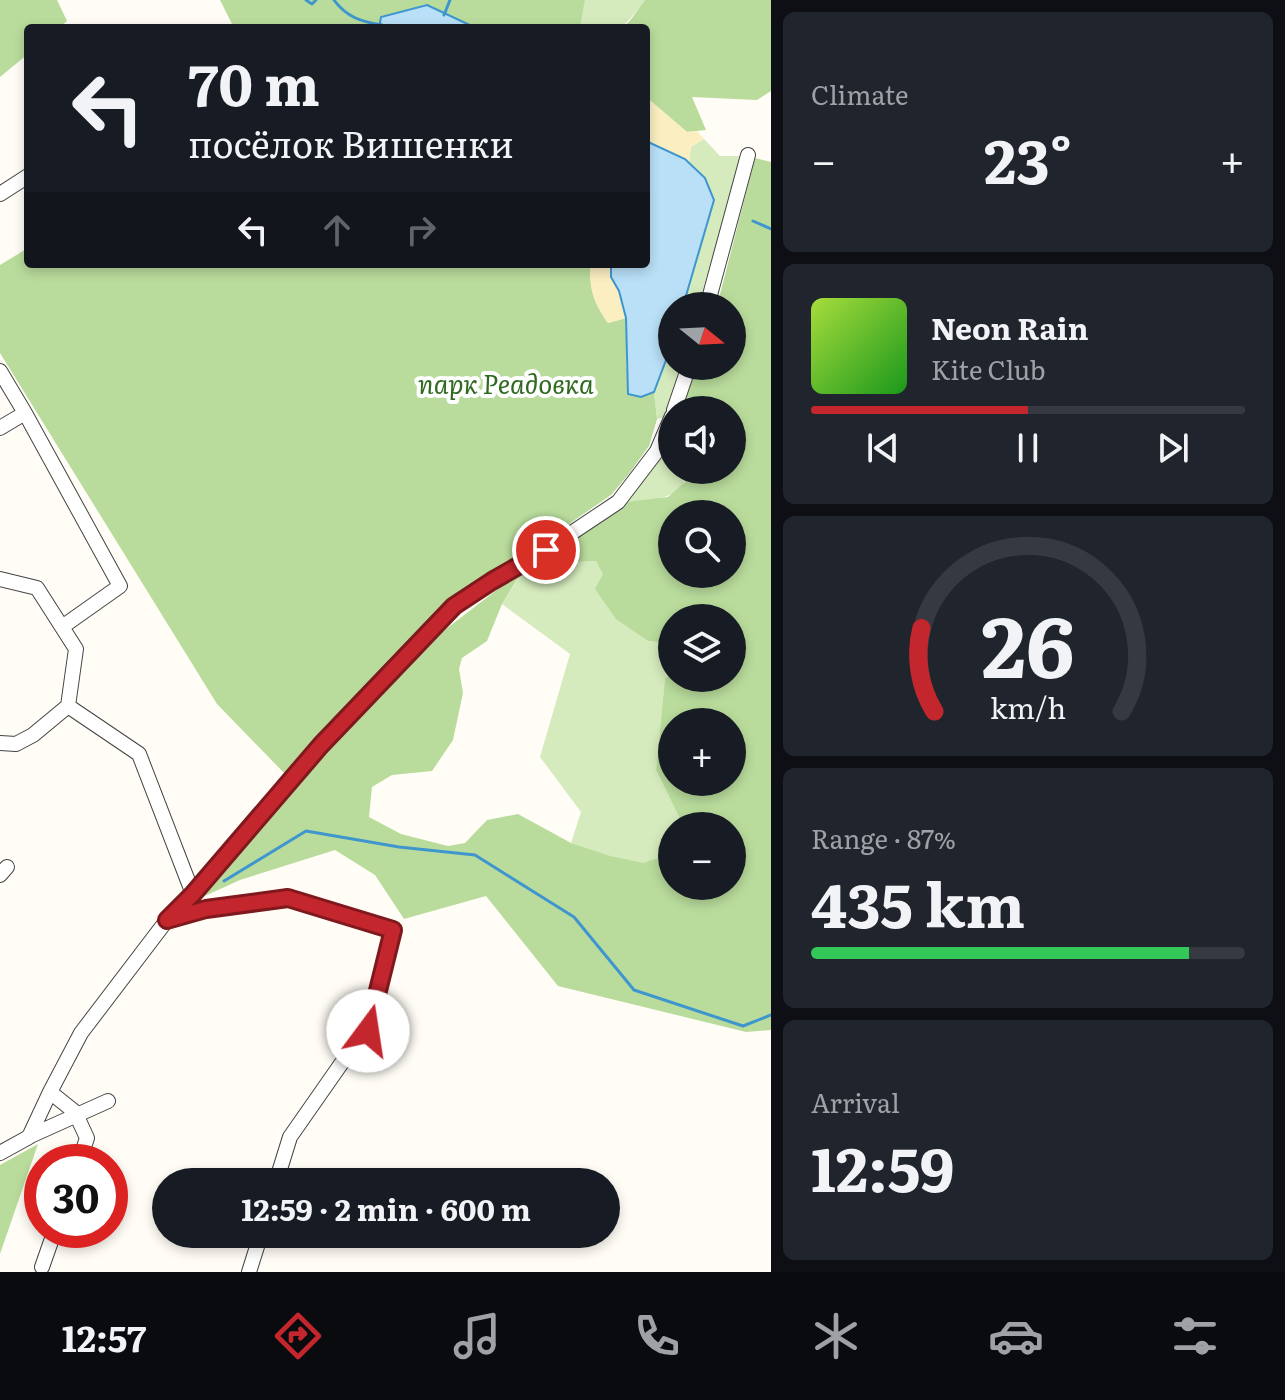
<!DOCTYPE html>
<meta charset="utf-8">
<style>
body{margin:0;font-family:Literata,serif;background:#20242c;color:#f1f3f6;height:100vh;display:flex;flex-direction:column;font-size:30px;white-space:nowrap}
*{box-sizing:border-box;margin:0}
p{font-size:26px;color:#9ea1a6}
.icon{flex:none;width:44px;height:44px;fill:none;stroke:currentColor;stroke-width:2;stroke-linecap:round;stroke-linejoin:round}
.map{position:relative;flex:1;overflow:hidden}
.drawer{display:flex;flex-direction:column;gap:12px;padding:12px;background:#0d0f14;width:514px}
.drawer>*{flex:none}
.top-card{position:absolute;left:24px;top:24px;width:626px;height:244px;border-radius:8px;box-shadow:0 4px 12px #0003;background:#171b24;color:#f1f3f6;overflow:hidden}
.needle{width:52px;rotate:108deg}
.tools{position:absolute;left:658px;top:292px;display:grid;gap:16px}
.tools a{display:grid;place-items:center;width:88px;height:88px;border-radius:50%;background:#171b24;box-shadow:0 4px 12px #0003;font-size:40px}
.speed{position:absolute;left:24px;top:1144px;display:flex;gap:16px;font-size:40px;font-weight:700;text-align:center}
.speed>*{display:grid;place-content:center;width:104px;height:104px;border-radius:50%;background:#171b24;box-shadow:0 4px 12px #0003;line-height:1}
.speed .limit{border:12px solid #d22;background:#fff;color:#111}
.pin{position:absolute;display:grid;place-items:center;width:68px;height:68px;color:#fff;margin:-34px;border:4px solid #fff;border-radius:50%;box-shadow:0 2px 8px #0007}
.me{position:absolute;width:88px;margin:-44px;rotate:14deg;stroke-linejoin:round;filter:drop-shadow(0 0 6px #0008)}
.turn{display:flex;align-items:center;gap:28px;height:168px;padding:0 32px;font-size:36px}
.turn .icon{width:104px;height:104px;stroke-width:2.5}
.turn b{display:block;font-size:56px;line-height:68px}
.lanes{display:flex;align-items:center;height:76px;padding:0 32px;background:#0003;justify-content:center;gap:40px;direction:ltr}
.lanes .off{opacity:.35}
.big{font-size:60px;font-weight:700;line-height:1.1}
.drawer .card{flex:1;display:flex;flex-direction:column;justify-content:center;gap:12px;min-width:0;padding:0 28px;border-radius:12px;background:#20242c}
.drawer .dial{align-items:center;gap:0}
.dial svg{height:208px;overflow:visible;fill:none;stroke:#363941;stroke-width:7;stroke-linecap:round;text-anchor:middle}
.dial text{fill:#f1f3f6;stroke:none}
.song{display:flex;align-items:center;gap:24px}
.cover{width:96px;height:96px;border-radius:12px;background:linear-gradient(135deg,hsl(80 70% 55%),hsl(120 70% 35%))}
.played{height:8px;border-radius:4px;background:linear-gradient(90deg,#c4262e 50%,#363941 50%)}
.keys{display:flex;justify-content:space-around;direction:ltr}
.heat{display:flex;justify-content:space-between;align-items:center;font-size:44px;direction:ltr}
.charge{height:12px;border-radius:6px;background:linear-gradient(90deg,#34c759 87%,#363941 0)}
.trip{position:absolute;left:152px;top:1168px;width:468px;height:80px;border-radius:40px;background:#171b24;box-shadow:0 4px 12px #0003;font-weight:700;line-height:80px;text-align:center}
.dock{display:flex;height:128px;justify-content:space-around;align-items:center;background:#090b0e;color:#9ea1a6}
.dock .icon{width:56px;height:56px}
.dock .selected{color:#c4262e}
.dock b{font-size:36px;color:#f1f3f6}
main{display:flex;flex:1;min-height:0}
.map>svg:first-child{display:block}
.green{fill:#d5ebbd}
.forest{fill:#b9dc9c;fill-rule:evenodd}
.sand{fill:#fbeec1}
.water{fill:#b9e0f7;stroke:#3f96cf;stroke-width:2}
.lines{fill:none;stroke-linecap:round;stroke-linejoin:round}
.stream{stroke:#3f96cf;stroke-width:3}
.minor-casing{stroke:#444;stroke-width:16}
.minor{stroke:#fff;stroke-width:14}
.route-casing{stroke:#7f191e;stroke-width:20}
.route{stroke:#c4262e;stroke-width:14}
.labels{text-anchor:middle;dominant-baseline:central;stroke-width:8;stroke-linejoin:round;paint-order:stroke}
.park-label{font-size:26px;font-style:italic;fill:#2f6b1f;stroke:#fff}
</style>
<main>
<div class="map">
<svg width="771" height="1272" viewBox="0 0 771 1272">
<rect width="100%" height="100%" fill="#fffdf5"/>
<path class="green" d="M585,0H645C620,33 624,28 584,28L581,23Z
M704,139L720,156H742L698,306H683L714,200L705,178L689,163L691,147Z
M672,344V366H680L665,417L657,419L654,392Z
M668,438L672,441V470H688C683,502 651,499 625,502Z
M538,559L562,569L578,562L596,561L648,641L672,644V675L665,678L656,770L681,821L679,826H672V841L665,856L643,864L611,856L571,843L581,812L540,757L570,654L502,604L518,579L515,576Z"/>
<path class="forest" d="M0,0H57L67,21L59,28H28V54L0,77Z
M220,0H585L581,23L584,28H476L427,5L382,17L379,28H234Z
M645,0H771V91L757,100L692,97L706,130L687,132L646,97V28H621L629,22Z
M755,158L771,162V1030L746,1032L558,986L486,896L404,919L375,875L335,850L240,880L196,900L294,783L326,750L446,629L515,576L518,578L502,604L487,641L462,658L459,669L463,693L453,740L432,771L392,775L372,787L369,817L401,834L448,846L465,843L487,820L518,814L571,843L611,856L643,863L665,856L672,841V886H732V826H679L681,821L656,770L665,678L672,675V678H732V618H672V644L648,641L616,619L595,589L603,574L596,561L578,562L562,569L541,564L538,559L625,502L668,497L686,481L688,470H732V410H680L698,366H732V306H717ZM672,514H732V574H672ZM672,722H732V782H672Z
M28,248V264H590C590,291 593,301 608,323L626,318V367L641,397L654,392L657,419L649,446L628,475L611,495L540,544L522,553L519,558L453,602L285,774L217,704L0,353V265Z
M38,1144L0,1254V1165Z"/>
<path class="sand" d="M646,97L687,132L697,131L704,139L691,147L689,163L685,159L646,141Z
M590,264H611V277L619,291L626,318L608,323C593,301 590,291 590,264Z"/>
<path class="water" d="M427,5L476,28H379L381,17Z
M646,141L685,159L705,178L714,200L683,306H672V344L654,392L641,397L628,394L626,318L619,291L611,277V264H646Z"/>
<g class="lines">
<path class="stream" d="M306,0L312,4L316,0
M334,0C346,17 362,22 382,25
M444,15L450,0
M753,221L771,229
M224,881L306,831L399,847L475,855L574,917L634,990L743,1026L771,1015"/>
<g class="minor-casing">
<path id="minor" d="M0,194L28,176
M707,306L748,155
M0,371L25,413L120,586L62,627
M674,410L689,366
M0,428L25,413
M0,579L37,588L76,649L68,706
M68,706L139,754L193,894
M0,743L16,744L33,735L68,706
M0,875L7,867
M168,920L206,909L288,898L393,930L368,1031L341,1064L290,1137L276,1182
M50,1092L75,1112L87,1138L79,1162
M28,1137L108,1101
M0,1153L29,1137L50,1092L81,1033L167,920L193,894L321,745L454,606L492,581L546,550L618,502L657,451L672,416
M42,1267L55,1230
M249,1272L261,1234"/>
</g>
<use href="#minor" class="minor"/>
</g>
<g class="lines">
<g class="route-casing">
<path id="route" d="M368,1031L393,930L288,898L206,909L167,920L193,894L321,745L454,606L492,581L546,550"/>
</g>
<use href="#route" class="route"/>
</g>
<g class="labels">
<g class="park-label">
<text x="506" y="382">парк Реадовка</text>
</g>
</g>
</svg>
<div class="tools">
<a><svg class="needle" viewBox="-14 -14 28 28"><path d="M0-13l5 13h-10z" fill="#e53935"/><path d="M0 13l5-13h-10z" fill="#9ea1a6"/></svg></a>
<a><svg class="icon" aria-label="sound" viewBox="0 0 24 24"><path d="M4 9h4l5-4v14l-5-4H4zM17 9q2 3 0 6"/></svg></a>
<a><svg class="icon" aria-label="search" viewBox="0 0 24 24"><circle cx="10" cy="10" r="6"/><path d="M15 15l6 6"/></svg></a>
<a><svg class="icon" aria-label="layers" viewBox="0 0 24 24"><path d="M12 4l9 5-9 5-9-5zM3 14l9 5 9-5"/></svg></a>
<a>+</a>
<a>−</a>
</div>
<div class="speed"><div class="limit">30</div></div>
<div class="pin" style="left:546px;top:550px;background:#d93025"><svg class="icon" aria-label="arrive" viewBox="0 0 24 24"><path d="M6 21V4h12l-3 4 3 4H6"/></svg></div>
<svg class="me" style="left:368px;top:1031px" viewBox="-20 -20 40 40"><circle r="19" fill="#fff"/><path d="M0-13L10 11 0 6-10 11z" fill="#c4262e"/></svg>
<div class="trip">12:59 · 2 min · 600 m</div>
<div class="top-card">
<div class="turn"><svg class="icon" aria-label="left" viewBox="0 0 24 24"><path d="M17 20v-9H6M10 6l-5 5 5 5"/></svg><div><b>70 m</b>посёлок Вишенки</div></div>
<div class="lanes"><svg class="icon" aria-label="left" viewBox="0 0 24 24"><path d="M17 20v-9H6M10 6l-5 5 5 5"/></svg><svg class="icon off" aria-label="ahead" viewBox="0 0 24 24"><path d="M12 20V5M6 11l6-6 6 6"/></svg><svg class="icon off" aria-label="right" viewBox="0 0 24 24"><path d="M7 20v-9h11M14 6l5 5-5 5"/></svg></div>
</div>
</div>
<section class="drawer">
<div class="card"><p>Climate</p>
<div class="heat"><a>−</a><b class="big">23°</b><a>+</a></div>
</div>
<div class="card">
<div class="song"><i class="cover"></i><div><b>Neon Rain</b><p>Kite Club</p></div></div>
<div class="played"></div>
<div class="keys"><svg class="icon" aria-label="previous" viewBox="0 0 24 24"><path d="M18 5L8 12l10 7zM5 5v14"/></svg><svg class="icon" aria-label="pause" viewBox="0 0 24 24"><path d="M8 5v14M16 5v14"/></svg><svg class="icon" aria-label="next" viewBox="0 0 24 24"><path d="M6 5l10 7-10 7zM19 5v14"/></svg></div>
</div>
<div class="card dial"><svg viewBox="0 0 100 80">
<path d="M14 69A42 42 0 1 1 86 69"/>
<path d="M14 69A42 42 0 0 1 9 37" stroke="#c4262e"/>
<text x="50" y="56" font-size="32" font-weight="700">26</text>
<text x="50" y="72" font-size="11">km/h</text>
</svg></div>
<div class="card"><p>Range · 87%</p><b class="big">435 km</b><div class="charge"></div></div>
<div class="card"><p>Arrival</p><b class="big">12:59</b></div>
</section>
</main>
<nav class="dock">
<b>12:57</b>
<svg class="icon selected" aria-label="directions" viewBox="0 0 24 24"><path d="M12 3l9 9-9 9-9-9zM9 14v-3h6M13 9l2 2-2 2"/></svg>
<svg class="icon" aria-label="music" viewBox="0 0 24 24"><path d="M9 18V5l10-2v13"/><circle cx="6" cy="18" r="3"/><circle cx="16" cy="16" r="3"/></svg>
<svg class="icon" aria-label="phone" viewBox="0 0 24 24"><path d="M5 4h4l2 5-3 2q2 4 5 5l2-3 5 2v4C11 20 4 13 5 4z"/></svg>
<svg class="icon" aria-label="climate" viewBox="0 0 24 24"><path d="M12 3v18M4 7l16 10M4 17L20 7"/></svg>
<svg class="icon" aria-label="car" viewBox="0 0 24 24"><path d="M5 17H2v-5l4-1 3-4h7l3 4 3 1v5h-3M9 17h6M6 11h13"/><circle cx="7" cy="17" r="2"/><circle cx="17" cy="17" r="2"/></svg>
<svg class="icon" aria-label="filters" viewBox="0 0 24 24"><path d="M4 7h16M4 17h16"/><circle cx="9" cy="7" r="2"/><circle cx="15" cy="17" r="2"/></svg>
</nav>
